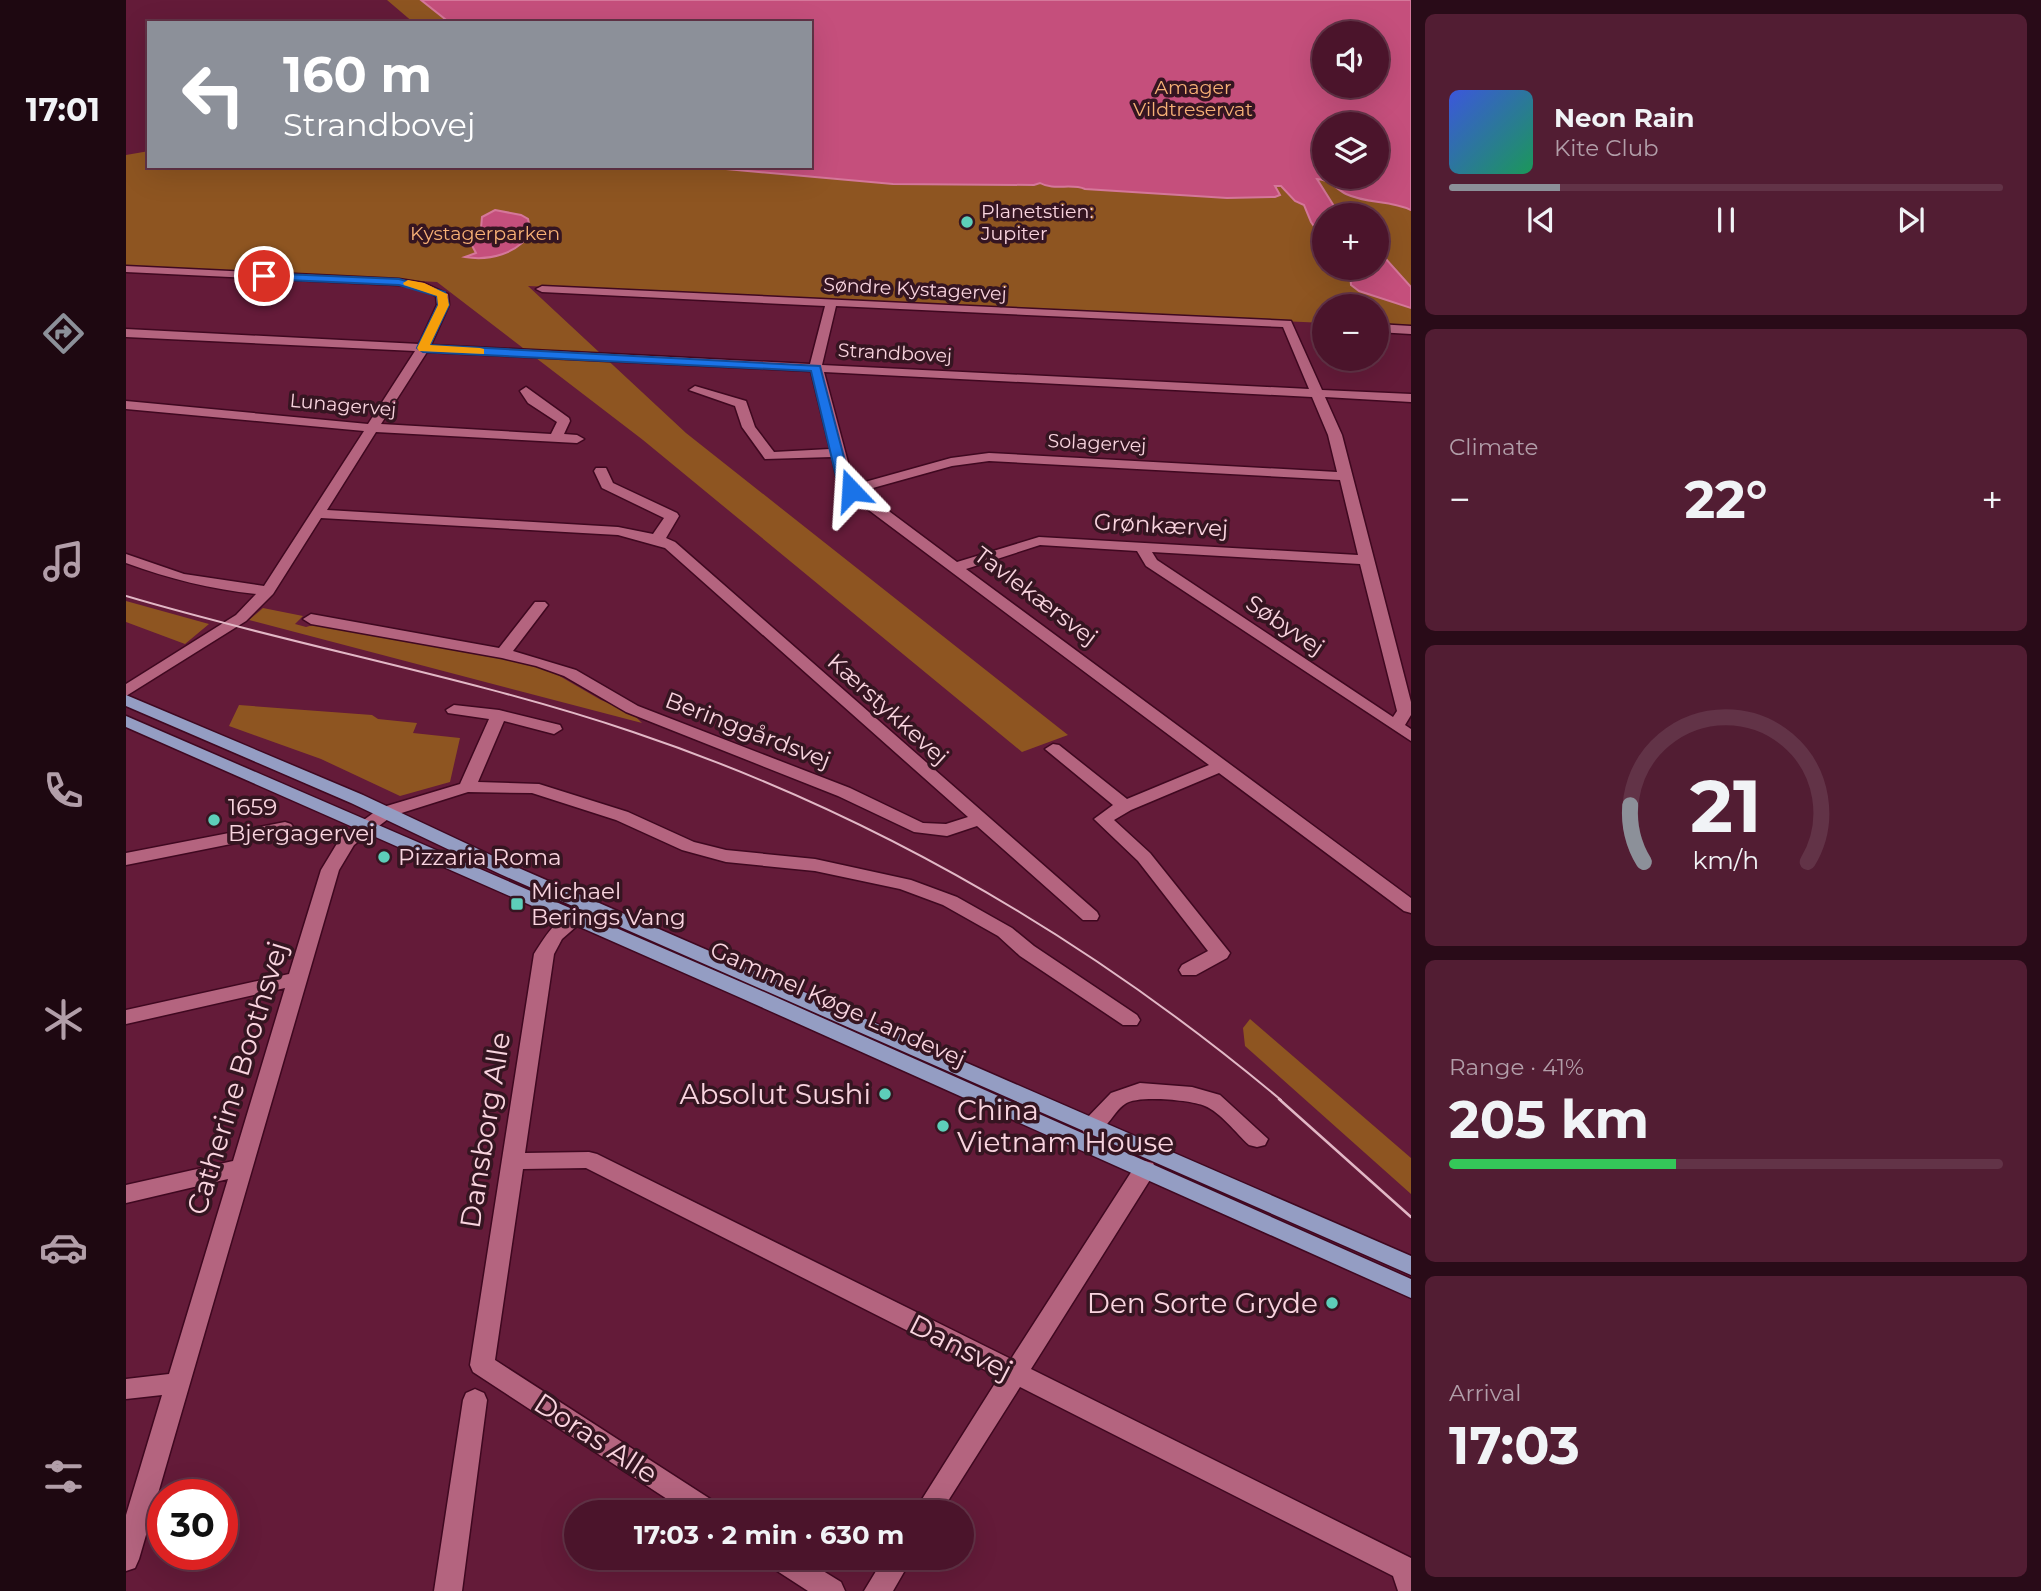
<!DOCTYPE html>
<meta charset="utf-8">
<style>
body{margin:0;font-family:Montserrat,sans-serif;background:#521d33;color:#f1f3f6;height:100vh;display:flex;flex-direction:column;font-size:26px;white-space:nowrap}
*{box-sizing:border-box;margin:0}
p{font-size:23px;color:#b29ea9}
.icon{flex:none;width:38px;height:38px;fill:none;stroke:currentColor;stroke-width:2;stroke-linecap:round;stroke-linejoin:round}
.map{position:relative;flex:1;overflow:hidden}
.side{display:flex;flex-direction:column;gap:14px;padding:14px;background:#290b18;width:630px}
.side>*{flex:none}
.hud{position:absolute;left:21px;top:21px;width:665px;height:147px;border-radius:0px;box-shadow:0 7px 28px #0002,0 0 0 2px #623347;background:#8c9099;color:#fff;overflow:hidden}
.fabs{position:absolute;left:1186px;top:21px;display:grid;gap:14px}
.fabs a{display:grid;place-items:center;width:77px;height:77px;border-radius:50%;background:#4b142b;box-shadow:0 7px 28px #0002,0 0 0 2px #623347;font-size:35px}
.speed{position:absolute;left:21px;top:1479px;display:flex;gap:14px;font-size:35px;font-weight:700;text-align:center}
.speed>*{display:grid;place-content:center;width:91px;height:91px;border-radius:50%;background:#4b142b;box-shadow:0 7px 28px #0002,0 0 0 2px #623347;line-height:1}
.speed .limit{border:10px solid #d22;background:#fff;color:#111}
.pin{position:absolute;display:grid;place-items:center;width:60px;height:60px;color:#fff;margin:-30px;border:4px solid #fff;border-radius:50%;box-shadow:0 2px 7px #0007}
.me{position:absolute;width:77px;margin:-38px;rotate:340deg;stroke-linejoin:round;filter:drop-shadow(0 0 5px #0008)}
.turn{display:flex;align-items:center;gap:24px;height:147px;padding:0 21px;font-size:32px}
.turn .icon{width:91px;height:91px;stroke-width:2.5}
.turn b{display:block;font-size:49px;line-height:60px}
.big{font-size:52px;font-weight:700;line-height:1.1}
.side .card{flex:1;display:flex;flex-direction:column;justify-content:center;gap:10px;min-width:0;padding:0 24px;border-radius:10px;background:#521d33}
.side .dial{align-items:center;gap:0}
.dial svg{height:182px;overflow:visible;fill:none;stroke:#623347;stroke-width:7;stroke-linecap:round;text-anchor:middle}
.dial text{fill:#f1f3f6;stroke:none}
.song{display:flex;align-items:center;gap:21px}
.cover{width:84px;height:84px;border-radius:10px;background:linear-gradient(135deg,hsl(230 70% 55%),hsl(150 70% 35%))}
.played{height:7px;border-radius:4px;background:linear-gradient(90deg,#8c9099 20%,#623347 20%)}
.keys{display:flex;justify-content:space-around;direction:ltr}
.heat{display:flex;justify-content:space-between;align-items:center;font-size:38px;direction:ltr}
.charge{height:10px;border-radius:5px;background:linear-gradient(90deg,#34c759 41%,#623347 0)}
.trip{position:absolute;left:438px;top:1500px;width:410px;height:70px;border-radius:35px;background:#4b142b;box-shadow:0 7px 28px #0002,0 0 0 2px #623347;font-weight:700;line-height:70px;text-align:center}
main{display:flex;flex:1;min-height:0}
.dock{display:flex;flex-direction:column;width:126px;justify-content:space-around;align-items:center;background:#1e0811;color:#b29ea9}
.dock .icon{width:49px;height:49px}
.dock .active{color:#8c9099}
.dock b{font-size:32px;color:#f1f3f6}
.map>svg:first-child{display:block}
.green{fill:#8e5521;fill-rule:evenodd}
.water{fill:#c54f7c;stroke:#d5779a;stroke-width:2;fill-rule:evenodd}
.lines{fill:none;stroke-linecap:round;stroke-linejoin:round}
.minor-casing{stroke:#3f0820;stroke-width:3}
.major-casing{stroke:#3f0820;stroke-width:3}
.minor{fill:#b4647f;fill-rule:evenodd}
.major{fill:#949dc3;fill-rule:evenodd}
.tram-far1{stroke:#e2b8c6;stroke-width:2}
.tram{stroke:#e2b8c6;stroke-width:2.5}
.route{fill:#1a73e8;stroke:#114b97;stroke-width:2}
.slow{fill:#f59e0b}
.poi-dot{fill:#5dceb9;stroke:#351521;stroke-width:2.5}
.labels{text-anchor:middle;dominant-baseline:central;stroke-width:7;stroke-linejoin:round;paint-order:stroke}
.far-park-label{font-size:19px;fill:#f7b076;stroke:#351521}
.far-poi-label{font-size:19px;fill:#f9d4df;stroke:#351521;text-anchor:start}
.far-street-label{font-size:19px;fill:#f9d4df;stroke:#351521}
.street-label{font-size:23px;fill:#f9d4df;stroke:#351521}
.poi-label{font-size:23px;fill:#f9d4df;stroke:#351521;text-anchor:start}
.near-street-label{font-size:28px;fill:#f9d4df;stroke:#351521}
.near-poi-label{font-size:28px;fill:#f9d4df;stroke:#351521;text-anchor:end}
</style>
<main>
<nav class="dock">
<b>17:01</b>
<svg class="icon active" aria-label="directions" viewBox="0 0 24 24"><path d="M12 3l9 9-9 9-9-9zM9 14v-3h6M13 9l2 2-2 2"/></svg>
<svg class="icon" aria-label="music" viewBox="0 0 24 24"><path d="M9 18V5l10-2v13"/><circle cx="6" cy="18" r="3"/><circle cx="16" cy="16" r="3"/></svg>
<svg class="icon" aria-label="phone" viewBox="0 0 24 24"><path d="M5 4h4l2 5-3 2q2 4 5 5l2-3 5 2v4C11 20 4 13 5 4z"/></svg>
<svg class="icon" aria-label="climate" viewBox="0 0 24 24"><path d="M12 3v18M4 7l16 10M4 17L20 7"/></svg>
<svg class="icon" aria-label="car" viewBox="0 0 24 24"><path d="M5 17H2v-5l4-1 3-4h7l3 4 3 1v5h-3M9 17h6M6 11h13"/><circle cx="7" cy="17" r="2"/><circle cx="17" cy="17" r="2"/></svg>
<svg class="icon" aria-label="filters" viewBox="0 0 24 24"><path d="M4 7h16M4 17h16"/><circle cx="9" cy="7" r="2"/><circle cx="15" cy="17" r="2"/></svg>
</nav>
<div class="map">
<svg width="1285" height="1591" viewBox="0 0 1285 1591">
<rect width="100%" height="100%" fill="#641b39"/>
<path class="green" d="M261,0H1285V287L1251,249V215H1199V268H1251L1285,296L1229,289L1285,308V327L1251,325V306H1199V323L402,286L560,433L942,735L896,752L517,440L311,282L0,266V155L23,151V166H684V23H288ZM1199,33H1251V86H1199ZM1199,124H1251V177H1199Z
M0,601L83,624L59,644L0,622Z
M137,608L177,616L169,624L180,627L191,624L382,658L425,671L475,700L505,712L516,723L123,620Z
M113,705L246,715L252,719L291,723L287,733L334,738L324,782L274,796L195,759L103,726Z
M1124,1019L1285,1158V1194L1119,1046L1117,1028Z"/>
<path class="water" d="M295,0H1285V210C1264,200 1241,204 1220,194C1210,189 1203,179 1191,179L1208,206L1221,215H1199V242L1185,222L1178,205L1169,201L1155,186H1149L1154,195L1149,197L1101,198L959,189C945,183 928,191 914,183L908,185L767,184L567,166H684V23H324ZM1251,33V86H1199V33ZM1251,124V177H1199V124Z
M369,210L395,215L402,219L405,232C392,254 363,261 339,257L350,253L343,240L355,228L356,217Z
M1251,249L1285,287V308L1233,291L1225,285L1224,273L1220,268H1251Z"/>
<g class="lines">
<g class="minor-casing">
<path id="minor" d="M0,266L273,279L298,283L322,294L323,305L305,345L684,364L699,306L416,292L410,289L416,286L1165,321L1196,390L1285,394V402L1199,397L1216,435L1285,702V715L1279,725L1285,729V741L1020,566L1011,551L914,545L840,569L1285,898V913L1278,911L1093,773L1005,810L988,820L1024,853L1104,953L1101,958L1070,975H1056L1053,970L1056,965L1082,951L1012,861L968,819L987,805L919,749L927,744L933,745L1001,799L1083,765L720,493L711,480L706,457L639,459L616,427L609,406L563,390L569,386L620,401L629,427L648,452L704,449L685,371L301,352L255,424L425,434L431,422L402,403L394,391L400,387L443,418L444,421L438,434L451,435L458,439L451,443L250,432L201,510L492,527L527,534L538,518L476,488L468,471L470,468H480L487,483L551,513L553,516L540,538L549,542L971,912L973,916L971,920H957L851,826L821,836L788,832L712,796L500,712L438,676L410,666L376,658L185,624L177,619L185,614L373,648L409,602H419L422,605L387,651L450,670L512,706L724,788L797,823L820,824L842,817L539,548L492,535L195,518L147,594L120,621L0,696V684L110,615L130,594C84,589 44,579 0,563V554L58,574L138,586L238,431L0,409V401L242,424L289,351L0,337V329L293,344L311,305L310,296L292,288L273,285L0,272ZM710,306L1157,327L1183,389L696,365ZM698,372L1186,397L1202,435L1211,472L863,453L825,458L728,485ZM863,461L1214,480L1232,555L913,537L831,562L736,491L826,466ZM1026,552L1234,564L1271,711L1267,717L1031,560Z
M1251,324L1285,326V334L1251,332Z
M328,705L373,710L434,725L436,729L428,734L378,721L352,782L413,784L502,812L568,842L600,850L689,859L785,880L831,897L886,928L908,946L1011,1015L1014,1020L1011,1025H997L894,956L872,936L817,905L774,889L689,871L600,862L556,850L490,820L406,793L342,792L266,816L228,845L213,870L13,1559L9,1568L0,1571V1515L36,1395L0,1399V1379L43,1374L102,1179L0,1203V1185L107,1161L159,988L0,1024V1010L163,974L195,870L215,837L254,808L334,784L363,719L322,713L320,710Z
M159,822L165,824L168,828L165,832L0,865V853Z
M451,912L458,914L460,918L436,939L428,954L399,1153L463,1152L471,1154L885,1359L1011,1163L1019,1161L1027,1163L1030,1169L1027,1175L905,1369L1285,1558V1591H1272L1267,1576L894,1387L815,1512H788L873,1377L460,1168L397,1169L369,1360L592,1504L596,1512H561L347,1372L344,1365L408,954C419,937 430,917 451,912Z
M1014,1083L1066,1087L1094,1095L1142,1139L1139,1145L1131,1147L1123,1145C1110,1133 1094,1112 1079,1106C1064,1100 1011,1095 999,1104C984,1114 979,1139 958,1133L955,1127L958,1121L985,1093Z
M349,1389L358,1393L361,1400L336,1591H308L337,1400L340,1393Z
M641,1558H676L715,1582L719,1591H682L645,1567Z
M758,1558H786L767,1591H738Z"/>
</g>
<g class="major-casing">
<path id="major" d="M0,695L237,795L388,866L1285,1256V1275L374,874L225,803L0,706Z
M0,716L629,988L1285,1279V1298L615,998L0,727Z"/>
</g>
<use href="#minor" class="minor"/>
<use href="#major" class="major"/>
<path class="tram-far1" d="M0,596C168,646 341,676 507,732C745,812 963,939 1155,1100"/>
<path class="tram" d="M1153,1099L1285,1217"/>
</g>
<path class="route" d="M134,273L273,279L319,292L323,305L304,345L694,366L724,480L731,490L725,494L720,492L711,480L685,371L297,352L291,348L312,305L311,296L273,285L138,279L132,276Z"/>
<path class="slow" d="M282,280L298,283L321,294L323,305L304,345L354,348L358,349V354L293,351L291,348L312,305L311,296L278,285L277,283Z"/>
<g class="poi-dot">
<circle cx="841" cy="222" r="7"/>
<circle cx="88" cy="820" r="7"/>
<circle cx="258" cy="857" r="7"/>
<rect x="384" y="897" width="14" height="14" rx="3.5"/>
<circle cx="759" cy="1094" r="7"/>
<circle cx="817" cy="1126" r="7"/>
<circle cx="1206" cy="1303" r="7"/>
</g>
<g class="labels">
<g class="far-park-label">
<text x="1067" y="87">Amager<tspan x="1067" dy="22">Vildtreservat</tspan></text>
<text x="359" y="233">Kystagerparken</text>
</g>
<g class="far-poi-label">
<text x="855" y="211">Planetstien:<tspan x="855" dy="22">Jupiter</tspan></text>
</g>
<g class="far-street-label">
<text transform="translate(789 289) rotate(3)">Søndre Kystagervej</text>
<text transform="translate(769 353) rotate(3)">Strandbovej</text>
<text transform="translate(217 405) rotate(5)">Lunagervej</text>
<text transform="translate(971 443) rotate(3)">Solagervej</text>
</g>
<g class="street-label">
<text transform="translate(1035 525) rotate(3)">Grønkærvej</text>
<text transform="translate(910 596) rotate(37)">Tavlekærsvej</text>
<text transform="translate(1159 625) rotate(34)">Søbyvej</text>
<text transform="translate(762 709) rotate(42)">Kærstykkevej</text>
<text transform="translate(622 730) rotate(21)">Beringgårdsvej</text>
<text transform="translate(712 1004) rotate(24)">Gammel Køge Landevej</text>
</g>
<g class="poi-label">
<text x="102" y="807">1659<tspan x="102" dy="26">Bjergagervej</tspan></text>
<text x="272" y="857">Pizzaria Roma</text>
<text x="405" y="891">Michael<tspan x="405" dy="26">Berings Vang</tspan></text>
</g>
<g class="near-street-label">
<text transform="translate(111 1078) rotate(-73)">Catherine Boothsvej</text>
<text transform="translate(359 1130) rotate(-81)">Dansborg Alle</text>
<text transform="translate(835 1347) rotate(27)">Dansvej</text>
<text transform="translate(470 1438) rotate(33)">Doras Alle</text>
</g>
<g class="near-poi-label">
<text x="745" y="1094">Absolut Sushi</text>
<text x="831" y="1110" text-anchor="start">China<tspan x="831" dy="32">Vietnam House</tspan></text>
<text x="1192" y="1303">Den Sorte Gryde</text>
</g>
</g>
</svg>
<div class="fabs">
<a><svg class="icon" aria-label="sound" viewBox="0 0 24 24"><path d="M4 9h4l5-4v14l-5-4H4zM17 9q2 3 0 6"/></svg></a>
<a><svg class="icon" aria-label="layers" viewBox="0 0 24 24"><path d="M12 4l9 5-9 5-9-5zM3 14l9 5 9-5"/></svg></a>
<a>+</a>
<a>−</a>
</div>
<div class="speed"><div class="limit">30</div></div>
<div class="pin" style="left:138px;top:276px;background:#d93025"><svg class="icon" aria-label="arrive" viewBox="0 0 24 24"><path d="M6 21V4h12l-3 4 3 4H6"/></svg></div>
<svg class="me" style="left:725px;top:490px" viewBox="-20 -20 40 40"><path d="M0-17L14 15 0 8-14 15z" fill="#1a73e8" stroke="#fff" stroke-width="4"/></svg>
<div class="trip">17:03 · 2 min · 630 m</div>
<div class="hud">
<div class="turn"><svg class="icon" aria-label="left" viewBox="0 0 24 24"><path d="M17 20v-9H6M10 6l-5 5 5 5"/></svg><div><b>160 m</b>Strandbovej</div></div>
</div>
</div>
<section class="side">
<div class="card">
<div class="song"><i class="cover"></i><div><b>Neon Rain</b><p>Kite Club</p></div></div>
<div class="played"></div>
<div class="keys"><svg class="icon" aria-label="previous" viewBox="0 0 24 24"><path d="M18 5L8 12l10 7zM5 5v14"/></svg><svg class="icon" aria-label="pause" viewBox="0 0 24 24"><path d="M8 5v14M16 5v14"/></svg><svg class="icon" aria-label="next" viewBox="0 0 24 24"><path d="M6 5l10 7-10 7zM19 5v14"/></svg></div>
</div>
<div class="card"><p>Climate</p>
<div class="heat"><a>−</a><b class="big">22°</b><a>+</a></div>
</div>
<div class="card dial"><svg viewBox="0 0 100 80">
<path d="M14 69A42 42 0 1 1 86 69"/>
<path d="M14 69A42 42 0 0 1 8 44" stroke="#8c9099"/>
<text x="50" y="56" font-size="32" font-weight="700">21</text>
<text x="50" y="72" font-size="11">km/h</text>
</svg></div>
<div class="card"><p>Range · 41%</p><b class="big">205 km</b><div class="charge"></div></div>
<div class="card"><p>Arrival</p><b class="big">17:03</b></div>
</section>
</main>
